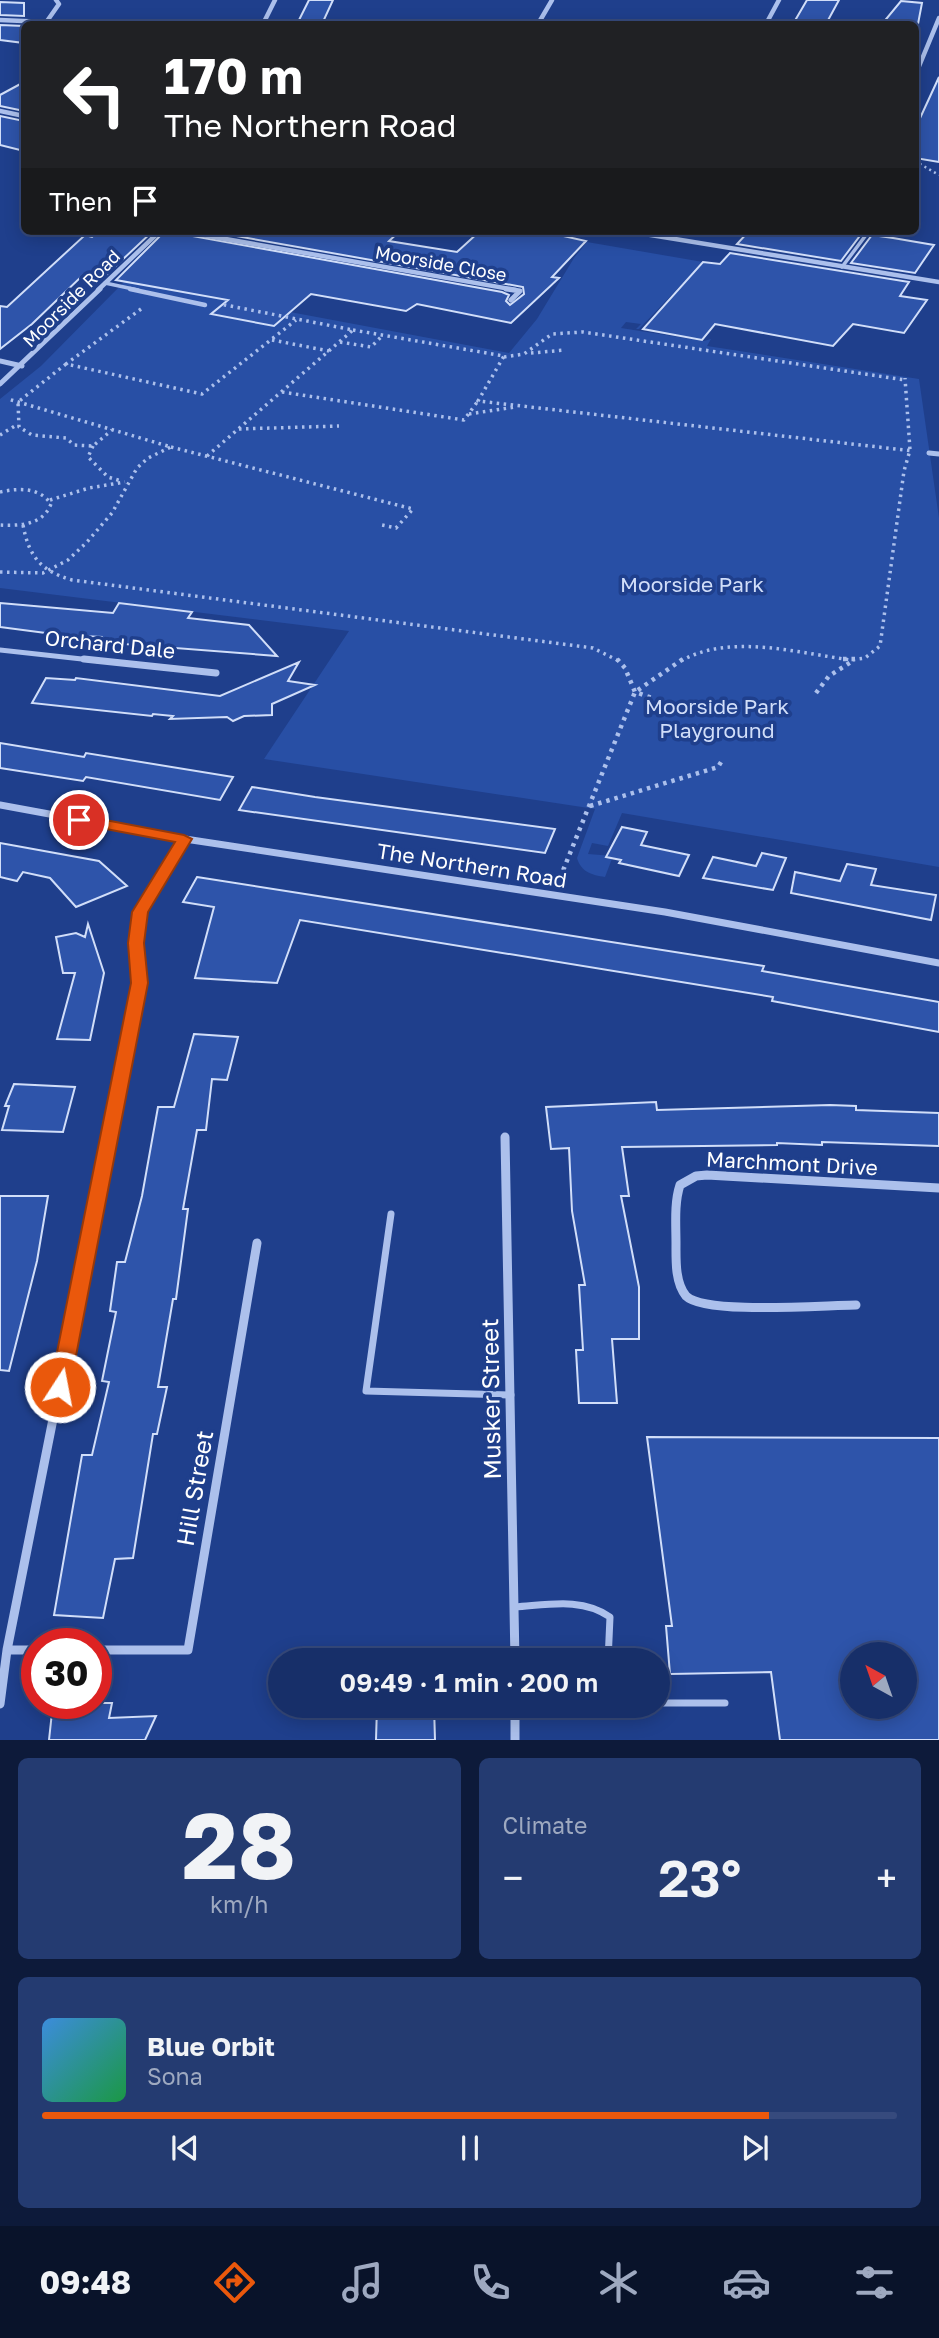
<!DOCTYPE html>
<meta charset="utf-8">
<style>
body{margin:0;font-family:"Golos Text",sans-serif;background:#243b71;color:#f1f3f6;height:100vh;display:flex;flex-direction:column;font-size:26px;white-space:nowrap}
*{box-sizing:border-box;margin:0}
p{font-size:23px;color:#9ea9c0}
.icon{flex:none;width:38px;height:38px;fill:none;stroke:currentColor;stroke-width:2;stroke-linecap:round;stroke-linejoin:round}
.map{position:relative;height:1740px;overflow:hidden}
.side{display:flex;flex-direction:column;gap:18px;padding:18px;background:#0d1a3a;flex:1}
.side>*{flex:none}
.top-card{position:absolute;left:21px;top:21px;width:898px;height:214px;border-radius:10px;box-shadow:0 4px 18px #0003,0 0 0 2px #364a7d;background:#202124;color:#fff;overflow:hidden}
.needle{width:46px;rotate:320deg}
.fabs{position:absolute;left:840px;top:1642px;display:grid;gap:14px}
.fabs a{display:grid;place-items:center;width:77px;height:77px;border-radius:50%;background:#172f69;box-shadow:0 4px 18px #0003,0 0 0 2px #364a7d;font-size:35px}
.speed{position:absolute;left:21px;top:1628px;display:flex;gap:14px;font-size:35px;font-weight:700;text-align:center}
.speed>*{display:grid;place-content:center;width:91px;height:91px;border-radius:50%;background:#172f69;box-shadow:0 4px 18px #0003,0 0 0 2px #364a7d;line-height:1}
.speed .limit{border:10px solid #d22;background:#fff;color:#111}
.pin{position:absolute;display:grid;place-items:center;width:60px;height:60px;color:#fff;margin:-30px;border:4px solid #fff;border-radius:50%;box-shadow:0 2px 7px #0007}
.me{position:absolute;width:77px;margin:-38px;rotate:11deg;stroke-linejoin:round;filter:drop-shadow(0 0 5px #0008)}
.turn{display:flex;align-items:center;gap:24px;height:147px;padding:0 28px;font-size:32px}
.turn .icon{width:91px;height:91px;stroke-width:2.5}
.turn b{display:block;font-size:49px;line-height:60px}
.then{display:flex;align-items:center;height:66px;padding:0 28px;background:#0003;gap:14px;font-size:26px}
.big{font-size:52px;font-weight:600;line-height:1.1}
.side .widget{flex:1;display:flex;flex-direction:column;justify-content:center;gap:10px;min-width:0;padding:0 24px;border-radius:10px;background:#243b71}
.side .dial{align-items:center;gap:0}
.dial b{font-size:91px;line-height:1}
.song{display:flex;align-items:center;gap:21px}
.cover{width:84px;height:84px;border-radius:10px;background:linear-gradient(135deg,hsl(210 70% 55%),hsl(140 70% 35%))}
.played{height:7px;border-radius:4px;background:linear-gradient(90deg,#ea580c 85%,#364a7d 85%)}
.keys{display:flex;justify-content:space-around;direction:ltr}
.heat{display:flex;justify-content:space-between;align-items:center;font-size:38px;direction:ltr}
.side .tiles{flex:1;display:grid;gap:18px;grid-template-columns:1fr 1fr}
.widget:last-child{grid-column:span 2}
.trip{position:absolute;left:268px;top:1648px;width:402px;height:70px;border-radius:35px;background:#172f69;box-shadow:0 4px 18px #0003,0 0 0 2px #364a7d;font-weight:600;line-height:70px;text-align:center}
.dock{display:flex;height:112px;justify-content:space-around;align-items:center;background:#09132a;color:#9ea9c0}
.dock .icon{width:49px;height:49px}
.dock .on{color:#ea580c}
.dock b{font-size:32px;color:#f1f3f6}
.map>svg:first-child{display:block}
.green{fill:#284fa5}
.building{fill:#2e54aa;stroke:#d1def9;stroke-width:2;fill-rule:evenodd}
.lines{fill:none;stroke-linecap:round;stroke-linejoin:round}
.path-far2{stroke:#acc0ec;stroke-width:2.5;stroke-dasharray:2 3.5;stroke-linecap:butt}
.path-far1{stroke:#acc0ec;stroke-width:3.5;stroke-dasharray:2.5 4.5;stroke-linecap:butt}
.path{stroke:#acc0ec;stroke-width:4.5;stroke-dasharray:3.5 5;stroke-linecap:butt}
.service-far2{stroke:#acc0ec;stroke-width:3.5}
.service-far1{stroke:#acc0ec;stroke-width:4.5}
.service{stroke:#acc0ec;stroke-width:7}
.minor-far3{stroke:#acc0ec;stroke-width:4.5}
.minor-far2{stroke:#acc0ec;stroke-width:5}
.minor-far1{stroke:#acc0ec;stroke-width:7}
.minor{stroke:#acc0ec;stroke-width:9}
.route{fill:#ea580c;stroke:#983908;stroke-width:2}
.labels{text-anchor:middle;dominant-baseline:central;stroke-width:7;stroke-linejoin:round;paint-order:stroke}
.far-street-label{font-size:18px;fill:#fff;stroke:#1f3f8c}
.park-label{font-size:21px;fill:#d1def9;stroke:#1f3f8c}
.street-label{font-size:21px;fill:#fff;stroke:#1f3f8c}
.near-street-label{font-size:24px;fill:#fff;stroke:#1f3f8c}
</style>
<div class="map">
<svg width="939" height="1740" viewBox="0 0 939 1740">
<rect width="100%" height="100%" fill="#1f3f8c"/>
<path class="green" d="M587,242L703,262L639,329H636L641,324L626,322L621,328L704,341L711,339L707,346L919,379L939,518V867L622,813L608,846L592,843L588,854L613,856L605,877C592,875 581,872 577,858L595,809L264,759L349,631L0,588V399L41,366L125,281L509,353L537,319L574,258Z"/>
<path class="building" d="M309,0H333L322,24H297Z
M807,0H839L826,24H793Z
M901,1L922,3L918,24H882Z
M0,2L24,3V16L0,15Z
M0,25L24,26V43L0,40Z
M939,77V162L915,158V129Z
M24,82V111L0,106V95Z
M0,116L24,121V151L0,145Z
M99,231H153L104,277L84,274L32,324L0,349V306L7,307L85,235L92,237Z
M165,231L502,292L509,295L506,301L510,305L524,294L523,287L208,231H400L389,241L457,252L480,231H541L586,241L552,277L559,278L511,323L417,304L406,311L311,294L274,326L211,314L228,300L116,280Z
M749,231H847L862,233L841,261L737,244Z
M872,235L893,238L934,245L915,273L851,263Z
M730,253L909,282L900,296L927,300L904,333L853,324L833,346L715,324L702,340L643,329L703,262L720,264Z
M0,603L113,613L119,603L192,612L188,618L249,625L277,656L97,642L101,637L61,635L0,627Z
M299,662L288,681L315,685L272,704V715L244,716L233,721L227,717L170,719L173,716L153,714L152,716L32,703L46,678L75,680L76,678L220,696Z
M0,743L84,757L86,753L233,777L220,800L86,777L83,781L0,768Z
M252,787L315,797L555,829L545,853L239,810Z
M622,827L647,832L641,845L689,855L679,876L619,863L621,860L606,857Z
M0,843L99,861L127,886L76,907L50,878L23,872L17,881L0,877Z
M762,853L786,858L773,890L703,878L713,857L756,866Z
M847,864L876,869L871,885L936,895L931,920L791,893L795,872L840,881Z
M197,877L764,966L762,971L939,1002V1032L772,1001L773,997L300,920L277,983L195,978L214,907L183,902Z
M88,924L104,973L90,1040L57,1039L75,973H63L56,937L76,933L85,937Z
M194,1034L238,1037L227,1080L212,1079L206,1130H197L183,1209H188L176,1299H173L158,1387H167L157,1434H153L133,1558L115,1559L103,1618L54,1615L82,1455H92L109,1382L102,1381L116,1312L110,1311L117,1262H125L142,1196L158,1107H174Z
M14,1084L75,1087L63,1132L2,1130L9,1106H5Z
M656,1102L657,1110L830,1105L856,1106V1110L939,1113V1146L822,1142V1145L777,1143V1145L622,1147L629,1196H621L639,1287V1339H612L617,1403H579L576,1350H583L579,1285H585L572,1211L569,1148L551,1149L546,1107Z
M0,1196H48L37,1261L9,1371L0,1370Z
M647,1437L939,1438V1740H780L771,1672L670,1674L666,1626H672ZM852,1654H905V1706H852Z
M53,1703H112L109,1718L156,1716L145,1740H49Z
M377,1706H434L435,1740H376Z"/>
<g class="lines">
<path class="path-far2" d="M915,161L939,175"/>
<path class="path-far1" d="M141,309L66,364L202,394L296,320
M353,330L504,356L478,401L913,451
M272,340L329,351
M340,342L371,347L382,336
M531,353L565,350
M504,357L524,354L552,334L583,332L905,380
M66,364L18,402L19,427L32,435L66,438L74,445L93,446L112,430
M282,392L464,420L478,401
M469,414L515,407
M239,429L339,426
M0,435L18,424
M93,446L88,457L108,477L121,481
M171,447L413,509L396,528L382,525
M207,456L353,330L220,304
M0,492C19,488 39,487 51,504C43,525 20,526 0,525
M50,500L89,488L125,482
M23,525C29,557 41,571 72,580L593,648L619,661
M0,572L43,573L68,560L87,542L112,513L137,468L148,458L171,447L8,399
M681,661C729,633 798,653 851,660L865,658L880,646L904,471L910,450L905,378"/>
<path class="path" d="M617,659L625,668L635,692L655,699
M843,659H859
M816,693L829,676L851,662
M590,806L718,767L723,759
M560,878L635,692L683,659"/>
<path class="service-far2" d="M842,267L869,231
M105,283L138,290"/>
<path class="service-far1" d="M130,289L205,305"/>
<path class="service" d="M391,1214L366,1391L511,1395
M515,1607C547,1605 582,1597 610,1617L608,1661
M658,1703H725"/>
<path class="minor-far3" d="M0,20L46,22
M45,24L59,4L56,0
M263,24L275,0
M538,24L552,0
M766,24L779,0
M915,76L939,18
M0,111L24,116
M180,231L516,290
M626,231L939,282
M98,290L160,231"/>
<path class="minor-far2" d="M506,289L520,291L511,300
M0,361L22,366
M0,384L100,289
M929,453L939,454
M0,650L100,661"/>
<path class="minor-far1" d="M84,659L216,673
M0,805L185,839L665,912L939,963
M110,1134L140,983L136,943L140,912L185,839"/>
<path class="minor" d="M505,1137L515,1661
M856,1305C825,1305 705,1315 686,1296C675,1283 676,1260 676,1244C676,1225 674,1203 680,1185L696,1176L707,1175L939,1188
M7,1650H37
M96,1650H188L257,1243
M0,1704L7,1650L110,1133
M515,1706V1740"/>
</g>
<path class="route" d="M79,815L184,835L192,839L148,912L144,943L148,983L70,1387L67,1393L60,1395L53,1393L50,1387L131,983L128,943L132,912L175,842L74,823L71,820Z"/>
<g class="labels">
<g class="far-street-label">
<text transform="translate(441 263) rotate(10)">Moorside Close</text>
<text transform="translate(71 298) rotate(-45)">Moorside Road</text>
</g>
<g class="park-label">
<text x="692" y="584">Moorside Park</text>
<text x="717" y="706">Moorside Park<tspan x="717" dy="24">Playground</tspan></text>
</g>
<g class="street-label">
<text transform="translate(110 644) rotate(6)">Orchard Dale</text>
<text transform="translate(472 865) rotate(9)">The Northern Road</text>
<text transform="translate(792 1163) rotate(3)">Marchmont Drive</text>
</g>
<g class="near-street-label">
<text transform="translate(490 1399) rotate(-91)">Musker Street</text>
<text transform="translate(194 1488) rotate(-80)">Hill Street</text>
</g>
</g>
</svg>
<div class="fabs">
<a><svg class="needle" viewBox="-14 -14 28 28"><path d="M0-13l5 13h-10z" fill="#e53935"/><path d="M0 13l5-13h-10z" fill="#9ea9c0"/></svg></a>
</div>
<div class="speed"><div class="limit">30</div></div>
<div class="pin" style="left:79px;top:820px;background:#d93025"><svg class="icon" aria-label="arrive" viewBox="0 0 24 24"><path d="M6 21V4h12l-3 4 3 4H6"/></svg></div>
<svg class="me" style="left:60px;top:1387px" viewBox="-20 -20 40 40"><circle r="17" fill="#ea580c" stroke="#fff" stroke-width="3"/><path d="M0-11L8 9 0 5-8 9z" fill="#fff"/></svg>
<div class="trip">09:49 · 1 min · 200 m</div>
<div class="top-card">
<div class="turn"><svg class="icon" aria-label="left" viewBox="0 0 24 24"><path d="M17 20v-9H6M10 6l-5 5 5 5"/></svg><div><b>170 m</b>The Northern Road</div></div>
<div class="then">Then<svg class="icon" aria-label="arrive" viewBox="0 0 24 24"><path d="M6 21V4h12l-3 4 3 4H6"/></svg></div>
</div>
</div>
<section class="side">
<div class="tiles">
<div class="widget dial"><b>28</b><p>km/h</p></div>
<div class="widget"><p>Climate</p>
<div class="heat"><a>−</a><b class="big">23°</b><a>+</a></div>
</div>
<div class="widget">
<div class="song"><i class="cover"></i><div><b>Blue Orbit</b><p>Sona</p></div></div>
<div class="played"></div>
<div class="keys"><svg class="icon" aria-label="previous" viewBox="0 0 24 24"><path d="M18 5L8 12l10 7zM5 5v14"/></svg><svg class="icon" aria-label="pause" viewBox="0 0 24 24"><path d="M8 5v14M16 5v14"/></svg><svg class="icon" aria-label="next" viewBox="0 0 24 24"><path d="M6 5l10 7-10 7zM19 5v14"/></svg></div>
</div>
</div>
</section>
<nav class="dock">
<b>09:48</b>
<svg class="icon on" aria-label="directions" viewBox="0 0 24 24"><path d="M12 3l9 9-9 9-9-9zM9 14v-3h6M13 9l2 2-2 2"/></svg>
<svg class="icon" aria-label="music" viewBox="0 0 24 24"><path d="M9 18V5l10-2v13"/><circle cx="6" cy="18" r="3"/><circle cx="16" cy="16" r="3"/></svg>
<svg class="icon" aria-label="phone" viewBox="0 0 24 24"><path d="M5 4h4l2 5-3 2q2 4 5 5l2-3 5 2v4C11 20 4 13 5 4z"/></svg>
<svg class="icon" aria-label="climate" viewBox="0 0 24 24"><path d="M12 3v18M4 7l16 10M4 17L20 7"/></svg>
<svg class="icon" aria-label="car" viewBox="0 0 24 24"><path d="M5 17H2v-5l4-1 3-4h7l3 4 3 1v5h-3M9 17h6M6 11h13"/><circle cx="7" cy="17" r="2"/><circle cx="17" cy="17" r="2"/></svg>
<svg class="icon" aria-label="filters" viewBox="0 0 24 24"><path d="M4 7h16M4 17h16"/><circle cx="9" cy="7" r="2"/><circle cx="15" cy="17" r="2"/></svg>
</nav>
